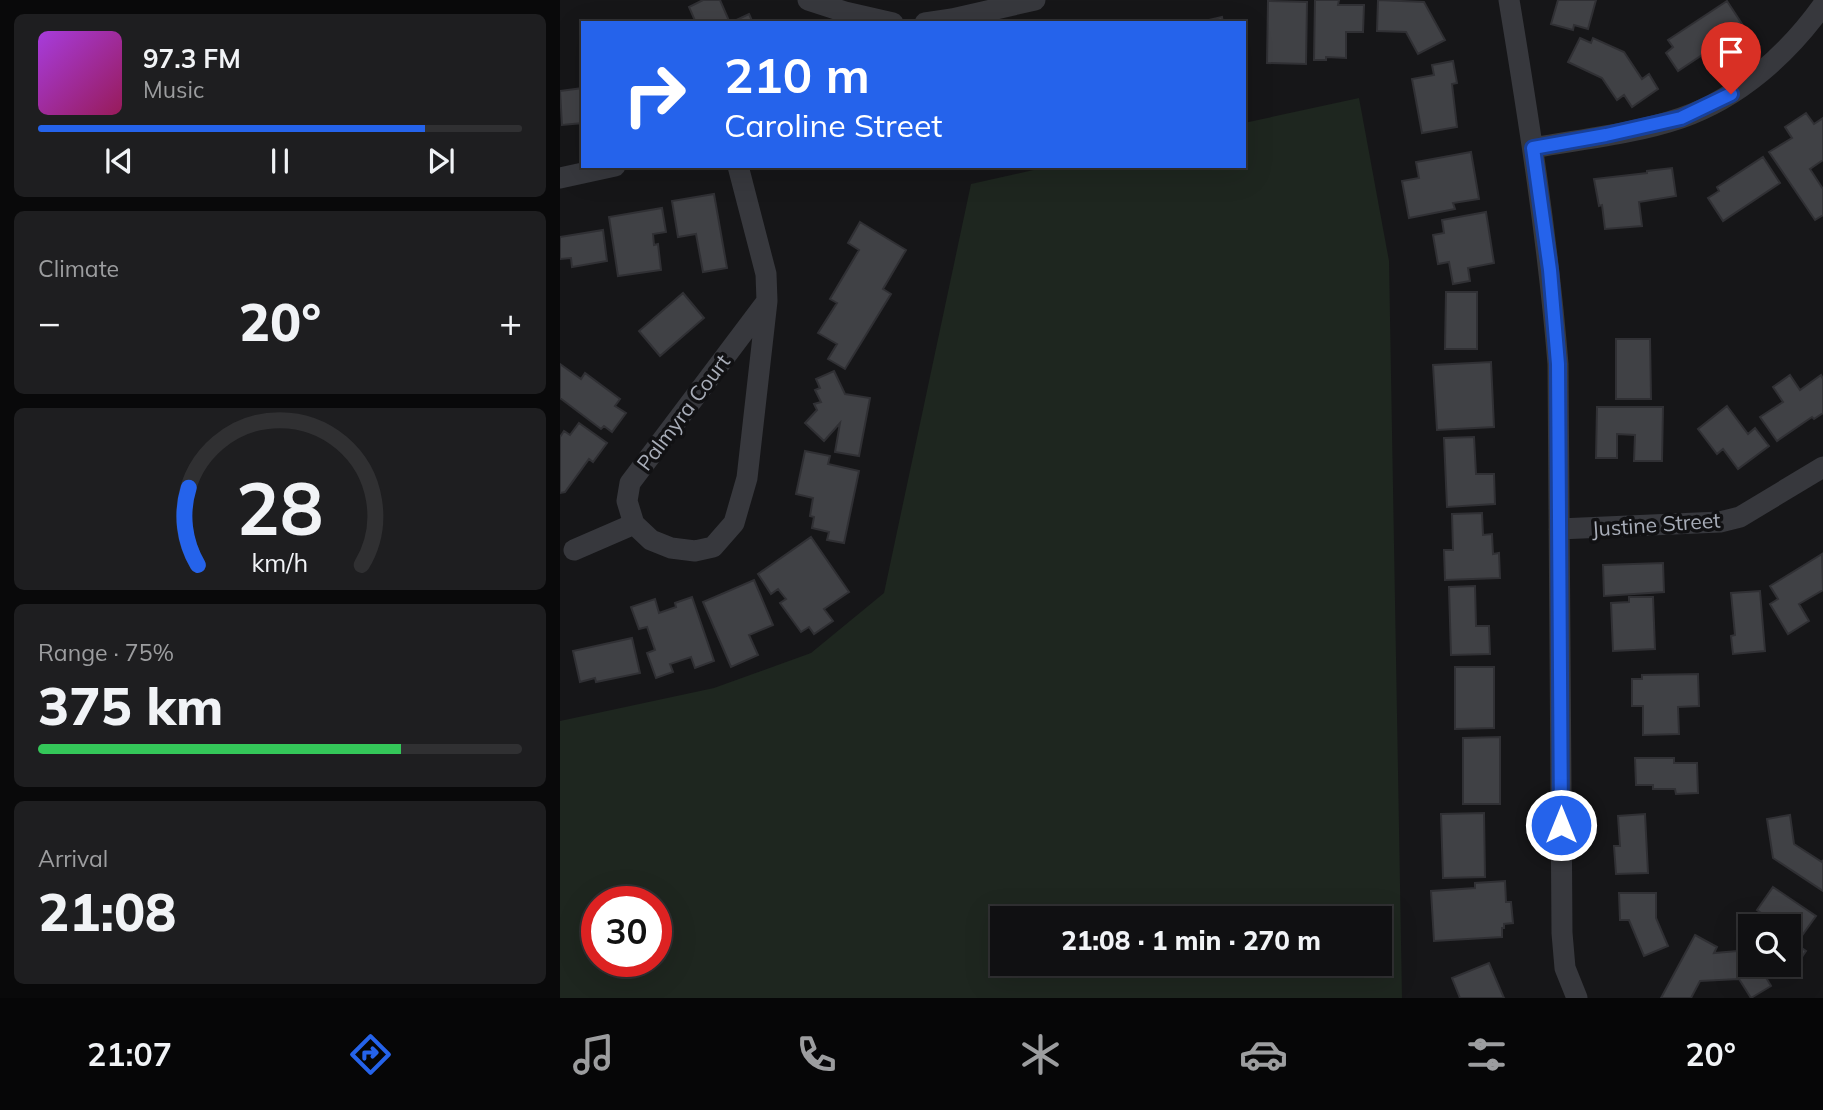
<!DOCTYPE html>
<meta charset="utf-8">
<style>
body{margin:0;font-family:Mulish,sans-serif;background:#1e1e20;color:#f1f3f6;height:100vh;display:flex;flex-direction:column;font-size:26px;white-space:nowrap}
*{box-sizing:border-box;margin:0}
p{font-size:23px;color:#9c9d9f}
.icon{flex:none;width:38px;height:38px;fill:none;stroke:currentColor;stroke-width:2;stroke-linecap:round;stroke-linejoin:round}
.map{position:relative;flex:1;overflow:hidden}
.sheet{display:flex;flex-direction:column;gap:14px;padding:14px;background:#09090a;width:560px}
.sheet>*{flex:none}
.banner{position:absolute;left:21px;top:21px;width:665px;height:147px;border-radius:0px;box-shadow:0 7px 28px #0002,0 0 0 2px #303032;background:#2563eb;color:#fff;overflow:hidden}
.controls{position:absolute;left:1178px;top:914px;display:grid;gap:14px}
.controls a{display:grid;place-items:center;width:63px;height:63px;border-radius:0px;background:#101012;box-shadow:0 7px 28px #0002,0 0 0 2px #303032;font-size:35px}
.speed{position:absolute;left:21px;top:886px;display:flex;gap:14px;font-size:35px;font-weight:700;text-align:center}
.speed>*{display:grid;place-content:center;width:91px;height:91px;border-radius:50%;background:#101012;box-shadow:0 7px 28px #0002,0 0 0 2px #303032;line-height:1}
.speed .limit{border:10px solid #d22;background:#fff;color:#111}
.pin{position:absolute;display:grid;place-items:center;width:60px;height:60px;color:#fff;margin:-72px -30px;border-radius:50% 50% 50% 0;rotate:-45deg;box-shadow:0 0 7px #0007}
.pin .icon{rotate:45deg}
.me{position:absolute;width:77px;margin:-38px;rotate:0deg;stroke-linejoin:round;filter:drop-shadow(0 0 5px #0008)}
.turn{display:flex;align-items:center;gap:24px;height:147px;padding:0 28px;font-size:32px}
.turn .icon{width:91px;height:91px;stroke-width:2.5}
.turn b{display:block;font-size:49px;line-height:60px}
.big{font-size:52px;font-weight:800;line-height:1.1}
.sheet .card{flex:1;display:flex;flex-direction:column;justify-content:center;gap:10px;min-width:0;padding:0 24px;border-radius:10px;background:#1e1e20}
.sheet .dial{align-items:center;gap:0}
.dial svg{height:182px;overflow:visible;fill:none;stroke:#303032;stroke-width:7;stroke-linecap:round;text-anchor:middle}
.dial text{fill:#f1f3f6;stroke:none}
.song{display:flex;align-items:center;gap:21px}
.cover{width:84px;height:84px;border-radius:10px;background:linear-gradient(135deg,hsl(280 70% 55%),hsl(330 70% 35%))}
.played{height:7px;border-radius:4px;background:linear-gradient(90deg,#2563eb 80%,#303032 80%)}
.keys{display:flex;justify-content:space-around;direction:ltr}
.heat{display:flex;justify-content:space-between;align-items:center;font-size:38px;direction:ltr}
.charge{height:10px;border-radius:5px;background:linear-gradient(90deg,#34c759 75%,#303032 0)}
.trip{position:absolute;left:430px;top:906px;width:402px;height:70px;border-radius:0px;background:#101012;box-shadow:0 7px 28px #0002,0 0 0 2px #303032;font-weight:800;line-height:70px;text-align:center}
.menu{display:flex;height:112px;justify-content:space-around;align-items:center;background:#060607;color:#9c9d9f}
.menu .icon{width:49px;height:49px}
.menu .on{color:#2563eb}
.menu b{font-size:32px;color:#f1f3f6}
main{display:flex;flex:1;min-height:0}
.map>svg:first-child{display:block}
.green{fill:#1e261f;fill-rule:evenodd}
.building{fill:#404145;stroke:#303034;stroke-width:2}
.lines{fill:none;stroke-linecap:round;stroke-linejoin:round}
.street{stroke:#37383d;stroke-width:21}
.route-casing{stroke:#184099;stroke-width:18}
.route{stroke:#2563eb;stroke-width:12}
.labels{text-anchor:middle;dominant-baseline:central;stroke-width:7;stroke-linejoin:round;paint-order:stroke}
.street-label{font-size:21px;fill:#a8adb8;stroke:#111113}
</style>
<main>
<section class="sheet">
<div class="card">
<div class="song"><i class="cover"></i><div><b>97.3 FM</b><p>Music</p></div></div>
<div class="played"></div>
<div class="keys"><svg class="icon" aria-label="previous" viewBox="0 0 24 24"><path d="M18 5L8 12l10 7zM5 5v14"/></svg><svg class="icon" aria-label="pause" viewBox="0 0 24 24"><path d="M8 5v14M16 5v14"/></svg><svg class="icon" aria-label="next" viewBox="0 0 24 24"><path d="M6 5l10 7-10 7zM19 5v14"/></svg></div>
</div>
<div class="card"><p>Climate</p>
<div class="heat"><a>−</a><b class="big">20°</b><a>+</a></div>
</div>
<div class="card dial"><svg viewBox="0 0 100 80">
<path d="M14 69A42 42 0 1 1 86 69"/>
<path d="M14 69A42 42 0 0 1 10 35" stroke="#2563eb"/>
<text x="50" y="56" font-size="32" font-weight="700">28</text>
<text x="50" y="72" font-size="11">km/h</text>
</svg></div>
<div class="card"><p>Range · 75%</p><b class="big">375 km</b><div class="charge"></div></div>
<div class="card"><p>Arrival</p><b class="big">21:08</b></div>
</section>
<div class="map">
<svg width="1263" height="998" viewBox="0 0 1263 998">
<rect width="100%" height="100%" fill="#161618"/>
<path class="green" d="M799,98L829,261L842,998H0V721L154,688L251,653L324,593L411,184L491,166H684V123ZM37,901H96V961H37ZM443,919H821V964H443Z"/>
<path class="building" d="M143,0H160L170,23H136L129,7Z
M755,0H779L778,5H804L803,32H786V58L766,57V60H754Z
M818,0L864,2L885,40L858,54L846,32L817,31Z
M998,0H1036L1028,29L1014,25L1013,30L991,24Z
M708,1L747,2L746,64L707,63Z
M1167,1L1184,27L1118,71L1106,53L1113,47L1108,40Z
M189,14L193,23H170Z
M662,17L663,23H636Z
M1020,38L1031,43L1033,38L1064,52L1082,79L1089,74L1098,89L1072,107L1064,95L1057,100L1042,78L1008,62Z
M893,61L897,83L892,84L897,127L862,133L852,79L874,75L872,65Z
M23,88V123L2,125L0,91Z
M1246,113L1254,124L1263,118V160L1250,169L1263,189V215L1255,220L1209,152L1232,138L1225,127Z
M911,152L919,199L893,203L895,209L849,218L842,181L859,178L856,162Z
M1203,157L1220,183L1163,221L1148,198L1159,191L1157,187Z
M1112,168L1116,196L1079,202L1082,226L1045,229L1042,205L1039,206L1034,179L1087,173V171Z
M154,194L167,268L143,272L136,234L118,237L112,201Z
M102,208L106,232L93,234L94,245L98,244L101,270L58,276L49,217Z
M926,212L934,263L908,268L910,281L893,284L889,262L878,264L873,235L884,233L882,220Z
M300,222L346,250L323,289L331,294L285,369L268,359L277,344L258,333L277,303L270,299L299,250L288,243Z
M43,230L47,261L12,267L11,258L0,259V237Z
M886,292H917V349H885Z
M123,293L144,318L100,356L79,331Z
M1056,339H1090L1091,399H1056Z
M931,362L934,427L877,430L873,365Z
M0,364L21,379L25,373L60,399L55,406L66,413L52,432L44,426L41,429L0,398Z
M274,371L285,394L310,398L299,456L275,452L280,423L264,441L245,423L257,410L254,404L261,402L255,390L260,388L256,379Z
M1230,375L1240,390L1261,375L1263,379V413L1254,419L1252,417L1217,441L1200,417L1223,402L1213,387Z
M1167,406L1188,434L1195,428L1209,446L1178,469L1163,449L1157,454L1138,429Z
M1037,407H1103L1102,461H1074L1075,435L1057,434V458H1036Z
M19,423L47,443L33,462L29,459L5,492L0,493V437L4,431L10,435Z
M914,437L916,474H934L935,504L887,507L884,438Z
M245,451L270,456L268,464L299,471L284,543L267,540L269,532L252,528L254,517L250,516L253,498L236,494Z
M922,513L923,535L932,534L933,554L939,553L940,578L885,580L884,550H893L892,514Z
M251,537L289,592L264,609L273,621L254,634L249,627L241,632L220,603L226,599L218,589L211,594L198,574Z
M1262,554L1263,590L1239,604L1249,621L1228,634L1210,604L1218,599L1210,586Z
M1103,563L1104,592L1044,596L1043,565Z
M194,580L213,625L189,635L198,655L171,667L143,602Z
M915,586L916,626H929L930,654L891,655L889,587Z
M1200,591L1205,651L1173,654L1171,636L1175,635L1171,593Z
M132,597L154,661L135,668L131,657L110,664L113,672L96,678L87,653L95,650L87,627L79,629L71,607L95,599L99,613L116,607L115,603Z
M1069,597H1093L1095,649L1053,651L1051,603L1069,602Z
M72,638L80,673L36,682L35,678L20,682L13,651Z
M895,667H934V728L895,729Z
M1138,674L1139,706L1118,707L1119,734L1083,735V706H1072V679H1082V675Z
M940,737V804H903V738Z
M1075,758H1114V763H1137L1138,793L1116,794L1115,789H1093V785H1076Z
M924,813L925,877L883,878L881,814Z
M1085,814L1088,873L1056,874L1054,846H1060L1058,816Z
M1230,815L1234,844L1262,862L1263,860V891L1213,858L1207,819Z
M945,881L946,902H951L953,923L944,924V928H942V937L874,941L871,891L915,888V883Z
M1213,887L1256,916L1236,944L1246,951L1228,977L1210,964H1228V926H1207L1211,920L1197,910Z
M1059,893H1096V918L1108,946L1084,956L1069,920H1060Z
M1135,935L1157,947L1154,953L1189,950L1190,964H1198L1211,986L1191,998L1179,979L1140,981L1131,998H1101Z
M929,963L944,998H900L892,978Z"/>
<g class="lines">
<path class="street" d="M248,0L285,12L333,23
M949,0C969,121 988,241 998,364L1002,933L1005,968L1017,998
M365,23L392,19L475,0
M973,148C1022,139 1074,134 1121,118C1179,98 1228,54 1263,5
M178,166L206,274L207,301L187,478L174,523L153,547L135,551L111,548L91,540L74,524L67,501L70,483L207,301
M0,178L55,166
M999,529L1160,522L1180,517L1263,467
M14,550L74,524"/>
</g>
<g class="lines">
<g class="route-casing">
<path id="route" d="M1001,825L998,364L990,270L973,148L1046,135L1121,118L1171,94"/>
</g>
<use href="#route" class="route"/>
</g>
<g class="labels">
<g class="street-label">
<text transform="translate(123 412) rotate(-53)">Palmyra Court</text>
<text transform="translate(1096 524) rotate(-4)">Justine Street</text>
</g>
</g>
</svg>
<div class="controls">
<a><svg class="icon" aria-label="search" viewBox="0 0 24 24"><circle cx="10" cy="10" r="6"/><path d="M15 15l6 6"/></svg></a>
</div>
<div class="speed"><div class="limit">30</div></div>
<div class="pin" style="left:1171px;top:94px;background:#d93025"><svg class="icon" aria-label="arrive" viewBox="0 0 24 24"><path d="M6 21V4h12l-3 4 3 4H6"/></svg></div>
<svg class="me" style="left:1001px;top:825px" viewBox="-20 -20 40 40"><circle r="17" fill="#2563eb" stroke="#fff" stroke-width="3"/><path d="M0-11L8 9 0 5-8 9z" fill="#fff"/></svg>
<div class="trip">21:08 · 1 min · 270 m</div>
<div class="banner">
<div class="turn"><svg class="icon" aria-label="right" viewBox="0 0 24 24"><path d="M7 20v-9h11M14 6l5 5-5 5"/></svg><div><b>210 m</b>Caroline Street</div></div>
</div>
</div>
</main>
<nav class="menu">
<b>21:07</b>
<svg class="icon on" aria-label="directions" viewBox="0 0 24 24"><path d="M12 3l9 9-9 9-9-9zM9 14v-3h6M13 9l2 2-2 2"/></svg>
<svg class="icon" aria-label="music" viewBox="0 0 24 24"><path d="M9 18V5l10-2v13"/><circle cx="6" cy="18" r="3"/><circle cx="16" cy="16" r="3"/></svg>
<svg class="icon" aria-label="phone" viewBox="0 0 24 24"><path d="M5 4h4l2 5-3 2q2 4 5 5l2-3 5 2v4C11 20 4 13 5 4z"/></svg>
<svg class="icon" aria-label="climate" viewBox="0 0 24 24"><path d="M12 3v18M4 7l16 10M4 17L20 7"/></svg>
<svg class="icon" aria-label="car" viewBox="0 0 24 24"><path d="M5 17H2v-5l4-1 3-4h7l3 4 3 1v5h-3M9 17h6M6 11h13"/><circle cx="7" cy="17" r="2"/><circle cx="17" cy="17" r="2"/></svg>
<svg class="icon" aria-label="filters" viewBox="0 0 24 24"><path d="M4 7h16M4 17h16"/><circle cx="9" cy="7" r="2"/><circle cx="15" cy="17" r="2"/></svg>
<b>20°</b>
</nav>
